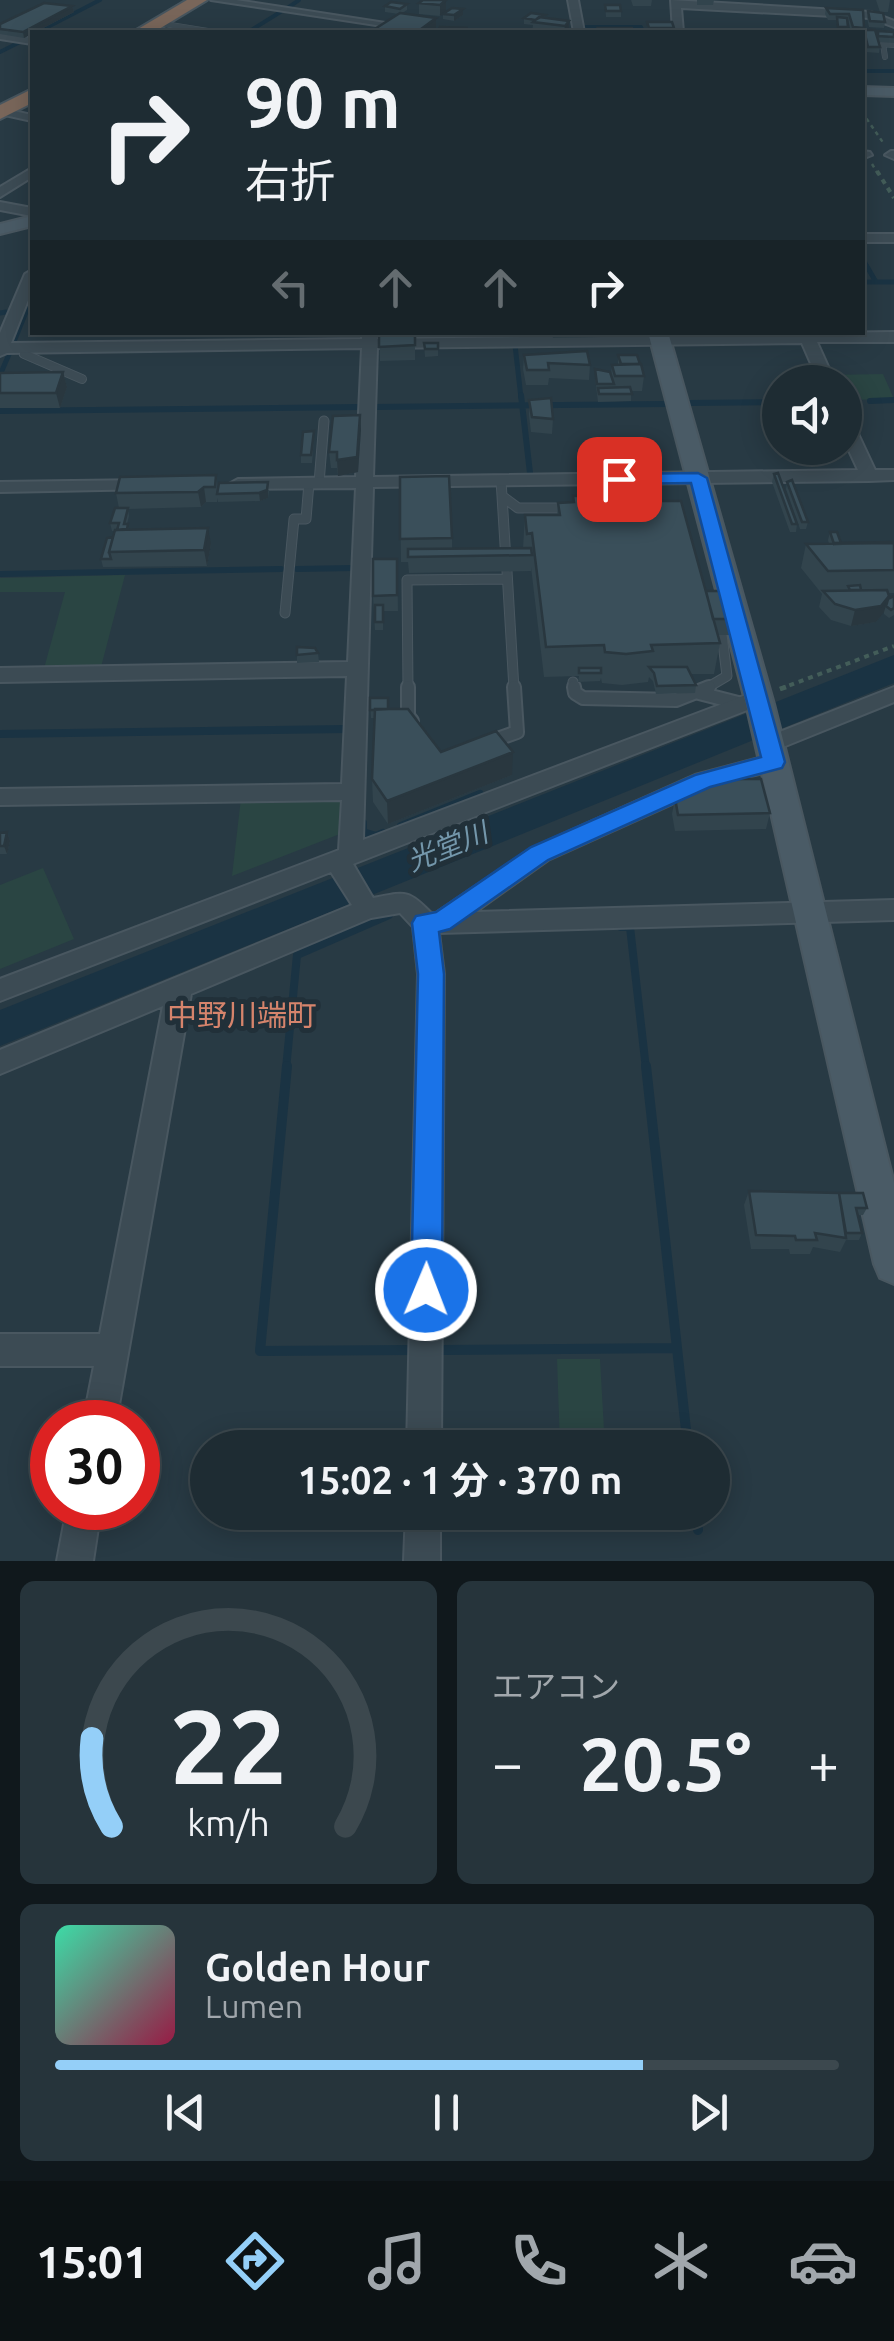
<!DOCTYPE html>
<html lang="ja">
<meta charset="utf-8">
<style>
body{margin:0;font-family:Ubuntu,"Noto Sans JP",sans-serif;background:#26343b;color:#f1f3f6;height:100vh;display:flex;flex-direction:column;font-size:38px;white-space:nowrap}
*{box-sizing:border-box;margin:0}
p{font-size:32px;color:#a1a7ac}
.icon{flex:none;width:55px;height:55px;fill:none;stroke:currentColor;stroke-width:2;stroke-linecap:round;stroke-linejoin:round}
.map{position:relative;height:1561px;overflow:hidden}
.drawer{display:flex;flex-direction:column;gap:20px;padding:20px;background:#10181c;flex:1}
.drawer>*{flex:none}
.guide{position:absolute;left:30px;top:30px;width:835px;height:305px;border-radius:0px;box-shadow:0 5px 25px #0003,0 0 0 2px #3c484e;background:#1e2c33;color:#f1f3f6;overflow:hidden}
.controls{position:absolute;left:762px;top:365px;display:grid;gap:20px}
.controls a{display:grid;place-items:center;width:100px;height:100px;border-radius:50%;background:#1e2c33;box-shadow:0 5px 25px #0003,0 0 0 2px #3c484e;font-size:50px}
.speed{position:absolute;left:30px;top:1400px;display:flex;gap:20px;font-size:50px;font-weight:700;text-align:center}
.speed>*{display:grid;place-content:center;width:130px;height:130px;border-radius:50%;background:#1e2c33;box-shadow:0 5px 25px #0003,0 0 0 2px #3c484e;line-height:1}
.speed .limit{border:15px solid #d22;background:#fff;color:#111}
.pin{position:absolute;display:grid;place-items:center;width:85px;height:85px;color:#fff;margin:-42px;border-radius:20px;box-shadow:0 5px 15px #0006}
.me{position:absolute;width:110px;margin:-55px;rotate:1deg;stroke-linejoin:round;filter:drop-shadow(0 0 8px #0008)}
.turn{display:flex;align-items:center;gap:35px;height:210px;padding:0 50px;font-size:45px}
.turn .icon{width:130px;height:130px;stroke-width:2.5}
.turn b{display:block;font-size:70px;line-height:85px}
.lanes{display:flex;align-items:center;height:95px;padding:0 50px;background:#0003;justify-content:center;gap:50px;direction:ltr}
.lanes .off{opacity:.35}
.big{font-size:75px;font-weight:700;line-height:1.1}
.drawer .card{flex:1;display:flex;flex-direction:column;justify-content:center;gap:15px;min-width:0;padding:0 35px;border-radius:15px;background:#26343b}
.drawer .dial{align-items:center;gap:0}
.dial svg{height:260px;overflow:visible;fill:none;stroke:#3c484e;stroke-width:7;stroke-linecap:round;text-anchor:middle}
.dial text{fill:#f1f3f6;stroke:none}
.song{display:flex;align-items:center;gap:30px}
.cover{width:120px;height:120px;border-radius:15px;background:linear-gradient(135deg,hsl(160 70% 55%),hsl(340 70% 35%))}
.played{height:10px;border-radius:5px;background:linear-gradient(90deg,#94cff8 75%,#3c484e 75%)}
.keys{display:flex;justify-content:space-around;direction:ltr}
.heat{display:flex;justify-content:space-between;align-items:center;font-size:55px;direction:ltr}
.drawer .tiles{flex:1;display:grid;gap:20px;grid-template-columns:1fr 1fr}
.card:last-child{grid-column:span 2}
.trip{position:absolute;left:190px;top:1430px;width:540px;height:100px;border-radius:50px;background:#1e2c33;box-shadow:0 5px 25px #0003,0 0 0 2px #3c484e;font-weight:700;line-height:100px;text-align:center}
.tabs{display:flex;height:160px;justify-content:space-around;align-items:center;background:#0c1214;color:#a1a7ac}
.tabs .icon{width:70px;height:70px}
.tabs .selected{color:#94cff8}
.tabs b{font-size:45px;color:#f1f3f6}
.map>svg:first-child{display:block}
.green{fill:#2a4543}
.water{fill:#1a3343}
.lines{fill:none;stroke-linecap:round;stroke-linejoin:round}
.stream-far4{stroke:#1a3343;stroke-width:4}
.stream-far3{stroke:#1a3343;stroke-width:5}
.stream-far2{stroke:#1a3343;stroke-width:6}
.stream-far1{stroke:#1a3343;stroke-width:8}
.stream{stroke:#1a3343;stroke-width:10}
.lane-far3-casing{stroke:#495760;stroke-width:6}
.lane-far2-casing{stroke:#495760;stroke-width:10}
.lane-far1-casing{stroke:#495760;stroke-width:11}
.lane-casing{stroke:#495760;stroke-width:16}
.street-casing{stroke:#495760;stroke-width:4}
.secondary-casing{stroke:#495760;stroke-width:4}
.highway-casing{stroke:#47555e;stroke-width:4}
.path-far2{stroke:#435d59;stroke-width:2.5;stroke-dasharray:4 4;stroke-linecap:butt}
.path-far1{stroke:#435d59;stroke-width:4;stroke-dasharray:5 5;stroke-linecap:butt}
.path{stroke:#435d59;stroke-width:5;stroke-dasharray:8 8;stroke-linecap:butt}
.lane-far3{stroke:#3c4b54;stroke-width:5}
.lane-far2{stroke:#3c4b54;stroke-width:8}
.lane-far1{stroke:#3c4b54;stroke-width:9}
.lane{stroke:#3c4b54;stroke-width:12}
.street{fill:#3c4b54;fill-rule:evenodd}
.secondary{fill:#4a5b66;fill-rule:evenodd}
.highway{fill:#79665a;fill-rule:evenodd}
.wall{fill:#32444d}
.shaded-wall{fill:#29373f}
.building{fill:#3a4f5a;stroke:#29373f;stroke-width:2.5}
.route{fill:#1a73e8;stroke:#114b97;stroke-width:2.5}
.labels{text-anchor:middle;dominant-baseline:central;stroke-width:10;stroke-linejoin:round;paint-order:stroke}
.water-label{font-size:28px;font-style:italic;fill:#7497ab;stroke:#213039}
.quarter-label{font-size:30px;fill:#d6846c;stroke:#213039}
</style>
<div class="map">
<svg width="894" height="1561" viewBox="0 0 894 1561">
<rect width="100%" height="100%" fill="#283a44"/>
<path class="green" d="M883,374L894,399L845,400V382H832L829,375Z
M125,575L100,671L43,672L65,592H0V578Z
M340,796L346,802L345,832L232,876L241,798Z
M43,868L74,939L0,969V885Z
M600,1359L605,1447H560L557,1359Z"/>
<path class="water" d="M894,655V683L0,1046V1010Z"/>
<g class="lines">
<path class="stream-far4" d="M286,9L299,0
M586,27H641L643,32
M38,32L100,0
M248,32L282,11
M0,52L22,41
M862,71H894
M862,95H894
M23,113L32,115"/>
<path class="stream-far3" d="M862,258L876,282
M862,282H894
M0,313L6,312
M13,344L32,297
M515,345L521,398
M0,375L10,352"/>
<path class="stream-far2" d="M521,395L530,473
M845,401H859
M870,401L894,400
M688,403L780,402
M374,407L666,404
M0,411L360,407
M297,569L354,568
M0,574L281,569"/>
<path class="stream-far1" d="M0,734L347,729
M363,823V832L376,836L383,833
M401,826L480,794
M621,927H630L646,1069
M286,1069L297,955L389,915"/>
<path class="stream" d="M287,1066L260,1351L411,1350
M646,1066L688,1448
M441,1350L677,1348
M696,1512L698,1530"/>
<g class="lane-far3-casing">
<path id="lane-far3" d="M158,23L214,32
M885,57L883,44L894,45"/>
</g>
<g class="lane-far2-casing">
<path id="lane-far2" d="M26,348L24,354L82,379"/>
</g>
<g class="lane-far1-casing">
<path id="lane-far1" d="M501,481L502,496L518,508H569
M319,483L324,421
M502,496L506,561
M507,571L514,689
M285,613L294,519H306L309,483
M573,682L574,689
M408,689L407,580L507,579
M705,689L727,676L722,635"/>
</g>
<g class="lane-casing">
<path id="lane" d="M408,687V716L412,721
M574,687L575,693L583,698L676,700L709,687
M699,693L742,704
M489,742L517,732L514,687"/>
</g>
<g class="street-casing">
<path id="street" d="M211,0H236L444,32H422Z
M568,0H578L584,32H574Z
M671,0L871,12L894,21V27L870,18L681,8L683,32H673Z
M0,33L32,38V44L0,39Z
M0,108L32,115V121L0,114Z
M862,151L870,152L872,155L862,159Z
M891,151H894V159L885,155Z
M32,168V177L0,197V187Z
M0,202L32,208V216L0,210Z
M862,234H894V242H862Z
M32,270V290L11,343L362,339V332H378L377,339L894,332V342H817L835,382H819L802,343L377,348L373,477L858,470L845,442V418L853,423L875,470H894V480L869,481L373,487L363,840L751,693H765L769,698L765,703L353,864L373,898C405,892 408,889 431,913H436L532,848L695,775L774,754L782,756L785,762L782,768L710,787L548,860L475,912L894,900V920L439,933L444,974L441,1448H407L418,974L413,927L400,913L371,918L191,994L116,1422H83L94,1366H0V1334H100L163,1006L0,1074V1050L352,905L331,872L0,1001V979L339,850L342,800L0,805V789L342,784L347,676L0,682V668L348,662L356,488L238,489L229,484L238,479L356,477L362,348L7,353L0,356V333L25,274Z
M146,480L152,481V489L0,492V482Z
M894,687V702L778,749H762L759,744L762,739Z
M67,1508H101L93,1561H57Z
M406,1512H440V1561H404Z"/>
</g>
<g class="secondary-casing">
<path id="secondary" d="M862,87L894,88V96L862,95Z
M32,216V226L0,234V224Z
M648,332H668L774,704L894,1183V1284L880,1278L874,1264L746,704Z"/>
</g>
<g class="highway-casing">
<path id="highway" d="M187,0H207L154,32H133Z
M32,89V103L0,119V105Z"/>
</g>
<path class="path-far2" d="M862,112L884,144
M872,164L878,174"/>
<path class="path-far1" d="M877,171L894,198
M780,689L894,646"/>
<path class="path" d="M780,689L786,687"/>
<use href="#lane-far3" class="lane-far3"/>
<use href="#lane-far2" class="lane-far2"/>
<use href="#lane-far1" class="lane-far1"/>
<use href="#lane" class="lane"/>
<use href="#street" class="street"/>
<use href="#secondary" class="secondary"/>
<use href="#highway" class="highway"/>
</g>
<path class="wall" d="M446,0V11L463,9V15L454,21L443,19V14L440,16L419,14V3Z
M631,0H652L651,6H633Z
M697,0H714L713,5H697Z
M876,0H890L888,12H880Z
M407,4V10L402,13L436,18V32H370L399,14L385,12V6Z
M605,5L621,11V17H606Z
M72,6L74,12L24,38L0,34V24Z
M826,8L863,10L862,33L851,32L848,20L847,32H837V20H828L825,14Z
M868,11L885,22L884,28L869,27L867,17Z
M545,15V18L569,21V32H532L533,25L524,24V18Z
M647,22L674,28V32H648Z
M864,30L877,37L878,31L894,32V43L879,42L880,47L879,53L866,52L863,36Z
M552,332H648V336L553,338Z
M379,335H415V360L380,361Z
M424,343H438V356L425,357Z
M524,355L590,365L589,380L549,378L548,385H526L523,369Z
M618,355L644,376L642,391H631V401L598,402L595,377V369L611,375L612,365H618Z
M63,372L67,387L60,408H0V373Z
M529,400L553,419L552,434L531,432L529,415Z
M360,415L361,430L358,472L338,476L337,468H331L329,452Z
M314,439L312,463H301V455Z
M774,474L797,524L796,532H790L772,482Z
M216,475L218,487L269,490L268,498L260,501L218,502V498L217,502H206L201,507L128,509L129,516L127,524L129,529L211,544L207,566L103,567L101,559L113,537L115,531H112L110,523L119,508L116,493Z
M400,477L452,538V549L523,548L525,515H557L558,503H573V496L601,495L602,484L636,501L706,591L732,619L729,635H717L720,643L714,674H691L696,685L695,693L656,694L653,681L649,677L648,682L622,685L602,683L601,678L600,681L578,682L579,676L544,677L531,567V571L409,573L408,562H401Z
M787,482L808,522L806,529H800L786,489Z
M830,532L841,543L894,542V593H888V599L894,596V615L889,618L884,614V611L876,622L851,626L831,620L819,607L822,594L801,568L806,544H829L828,540Z
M397,559L398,611H383V630H375L373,596Z
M318,653L319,662L297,663V655Z
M370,698L389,709L441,752L512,775L388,824L373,802L372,779L374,718H371Z
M675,798L770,813L766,829L675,831L672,814Z
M7,832L10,841L7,854H0V833Z
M749,1191L867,1208L863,1215H858L862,1233L859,1240H846L840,1252L813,1247L810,1254H790L789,1249H751L744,1205Z"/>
<path class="shaded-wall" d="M446,0V11L440,16V5Z
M72,6L74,12L24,38L23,32Z
M463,9V15L454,21V15Z
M436,18V32H417Z
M569,21V32H564L565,26Z
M63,372L67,387L60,408L56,393Z
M360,415L361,430L358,472L338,476L337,460Z
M268,482V498L260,501L259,493Z
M204,487L206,502L201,507L198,492Z
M208,528L211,544L207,566L204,550Z
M889,596L884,612L876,622L851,626L855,610Z
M513,752L512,775L388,824L387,801Z
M7,832L10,841L7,854L4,846Z"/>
<path class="building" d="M423,0H446L440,5L419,3Z
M391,2L407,4L400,9L385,6Z
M44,3L72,6L23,32L0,29V24Z
M605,5H620L621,11H606Z
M452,8L463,9L454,15L443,14Z
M826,8L863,10L864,28L853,27L849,14H830Z
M868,11L883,13L885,22L870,21Z
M400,13L436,18L417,32H370Z
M531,13L545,15L535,20L524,18Z
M539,17L569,21L565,26L533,22Z
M837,17L847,18L848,27H838Z
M647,22H672L674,28H649Z
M440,27L466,28L464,32H437Z
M598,28H632L634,32H600Z
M864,30H875L880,47H868Z
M878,31L894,32V37L878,36Z
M379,335H415V345L379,347Z
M424,343H438V349H425Z
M587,351L590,365L548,363L549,370H527L524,355Z
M618,355H637L640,364H621Z
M641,364L644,376H615L612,365Z
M595,369L610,372L614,384H597Z
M63,372L56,393H0V373Z
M630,387L632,394H599L598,388Z
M551,398L553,419L532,417L529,400Z
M360,415L357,457L337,460V452H329L333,416Z
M314,431L311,455H301L303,432Z
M778,473L797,524H792L774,474Z
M216,475L215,487H204L198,492L116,493L120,477Z
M449,476L452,538L400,539V477Z
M612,479L630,484L636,501H681L720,643L651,645L653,651L626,654L605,652L604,645L546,647L532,533L527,534L525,515H560L558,503L574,502L573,496L603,495L602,484Z
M792,480L808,522H802L787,482Z
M268,482L267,490L259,493L217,494L219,483Z
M115,508H128L124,524H128L127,529L117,530L119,523H110Z
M208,528L204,550L109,552L115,530Z
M830,532H837L841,543L834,544Z
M113,537L109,552L111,559H101L107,538Z
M894,542L836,544L835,543Z
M894,543V570L828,571L806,544Z
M531,548L532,555L408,557V549Z
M373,559H397V595L373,596Z
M860,585L861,590H850L848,586Z
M887,590L889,596L881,606L855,610L835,604L823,591Z
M706,591H725L732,619H713Z
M894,596V608L891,610L886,606L887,603L888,599Z
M375,605H383V622H375Z
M297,647L315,648L318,653L297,655Z
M649,667H687L696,685L657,686L654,673Z
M579,668H601V673H579Z
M370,698H388V709L370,710Z
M375,709H408L441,752L496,731L513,752L387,801L372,779Z
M720,779H761L770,813L678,815L675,798L700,784Z
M7,832L4,846H0V833Z
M749,1191L839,1193L846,1238L815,1233L817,1240H796L795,1236L756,1235Z
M832,1193H863L867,1208H856L862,1233H846L839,1193Z"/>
<path class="route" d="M698,473L707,478L785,762L782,768L710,787L548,860L450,929L439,932L444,974L442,1290L437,1300L426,1305L415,1300L411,1290L418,974L412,923L416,916L436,912L531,847L695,775L761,757L691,483L619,484L610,479L619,474Z"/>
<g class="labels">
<g class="water-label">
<text transform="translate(447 846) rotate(-22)">光堂川</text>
</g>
<g class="quarter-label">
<text x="242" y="1015">中野川端町</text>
</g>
</g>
</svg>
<div class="controls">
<a><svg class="icon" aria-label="sound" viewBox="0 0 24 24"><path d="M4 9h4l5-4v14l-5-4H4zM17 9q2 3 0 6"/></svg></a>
</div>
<div class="speed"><div class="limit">30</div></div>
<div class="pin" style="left:619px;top:479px;background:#d93025"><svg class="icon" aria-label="arrive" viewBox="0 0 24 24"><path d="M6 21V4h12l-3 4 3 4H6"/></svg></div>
<svg class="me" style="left:426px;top:1290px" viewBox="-20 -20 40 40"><circle r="17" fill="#1a73e8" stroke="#fff" stroke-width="3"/><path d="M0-11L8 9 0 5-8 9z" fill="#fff"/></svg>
<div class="trip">15:02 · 1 分 · 370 m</div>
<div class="guide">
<div class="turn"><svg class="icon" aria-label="right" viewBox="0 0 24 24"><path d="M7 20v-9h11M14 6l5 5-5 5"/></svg><div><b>90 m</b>右折</div></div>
<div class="lanes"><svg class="icon off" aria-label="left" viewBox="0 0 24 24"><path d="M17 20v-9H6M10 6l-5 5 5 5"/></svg><svg class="icon off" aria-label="ahead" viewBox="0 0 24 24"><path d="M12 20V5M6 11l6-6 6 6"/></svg><svg class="icon off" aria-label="ahead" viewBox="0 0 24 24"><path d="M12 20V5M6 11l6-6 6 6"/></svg><svg class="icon" aria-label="right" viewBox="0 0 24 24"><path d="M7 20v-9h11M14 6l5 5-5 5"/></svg></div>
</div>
</div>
<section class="drawer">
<div class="tiles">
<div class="card dial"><svg viewBox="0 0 100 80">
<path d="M14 69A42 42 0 1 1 86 69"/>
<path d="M14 69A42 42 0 0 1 8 42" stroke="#94cff8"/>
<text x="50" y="56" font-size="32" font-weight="700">22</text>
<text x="50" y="72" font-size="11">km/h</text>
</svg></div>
<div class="card"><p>エアコン</p>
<div class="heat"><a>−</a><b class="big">20.5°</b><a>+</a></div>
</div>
<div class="card">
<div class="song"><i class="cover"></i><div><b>Golden Hour</b><p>Lumen</p></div></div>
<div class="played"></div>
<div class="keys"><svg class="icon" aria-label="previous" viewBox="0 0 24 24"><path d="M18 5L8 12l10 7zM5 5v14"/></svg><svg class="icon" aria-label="pause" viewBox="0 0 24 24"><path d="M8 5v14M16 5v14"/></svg><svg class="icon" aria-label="next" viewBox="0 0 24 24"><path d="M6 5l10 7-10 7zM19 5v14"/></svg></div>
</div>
</div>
</section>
<nav class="tabs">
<b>15:01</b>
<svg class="icon selected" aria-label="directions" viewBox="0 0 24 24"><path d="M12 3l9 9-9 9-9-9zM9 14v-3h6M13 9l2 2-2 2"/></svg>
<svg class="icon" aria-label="music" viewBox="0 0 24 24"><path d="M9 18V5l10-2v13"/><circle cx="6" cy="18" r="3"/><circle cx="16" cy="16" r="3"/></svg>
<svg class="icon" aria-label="phone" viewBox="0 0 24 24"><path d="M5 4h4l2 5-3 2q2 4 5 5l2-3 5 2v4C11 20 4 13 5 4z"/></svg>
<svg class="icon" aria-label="climate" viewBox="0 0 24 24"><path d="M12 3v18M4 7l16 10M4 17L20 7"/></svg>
<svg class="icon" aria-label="car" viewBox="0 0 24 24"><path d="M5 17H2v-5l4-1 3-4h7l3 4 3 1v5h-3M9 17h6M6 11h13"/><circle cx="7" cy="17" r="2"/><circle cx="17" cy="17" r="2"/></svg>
</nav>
